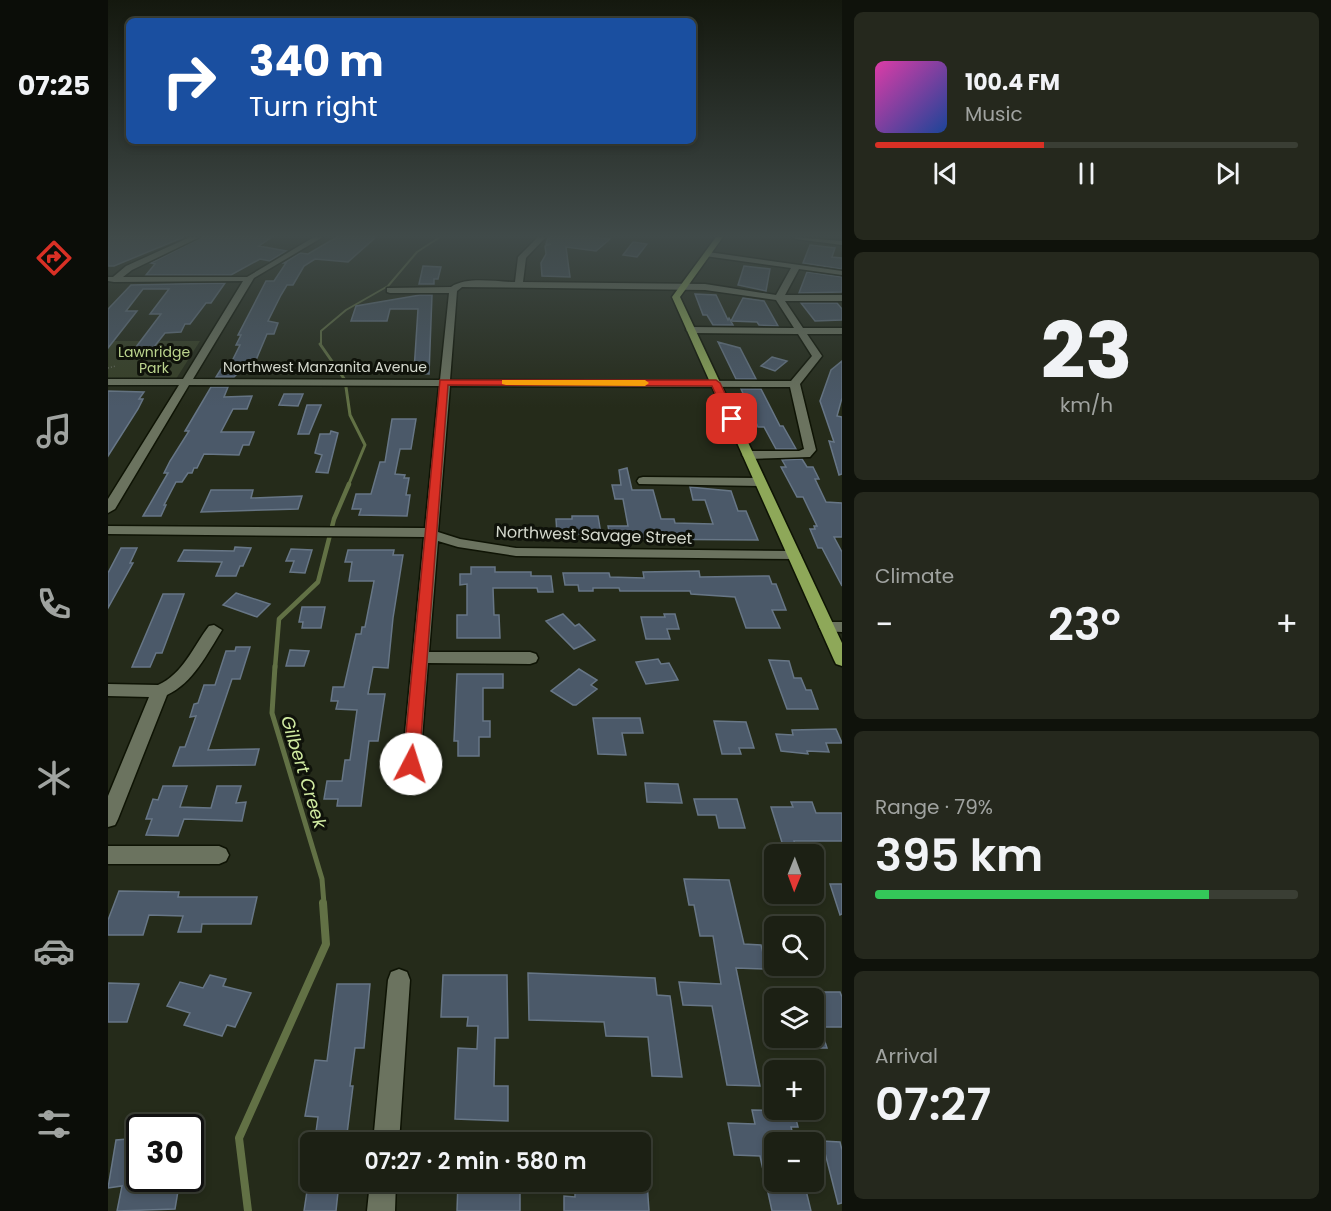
<!DOCTYPE html>
<meta charset="utf-8">
<style>
body{margin:0;font-family:Poppins,sans-serif;background:#25281d;color:#f1f3f6;height:100vh;display:flex;flex-direction:column;font-size:22px;white-space:nowrap}
*{box-sizing:border-box;margin:0}
p{font-size:20px;color:#a0a3a0}
.icon{flex:none;width:33px;height:33px;fill:none;stroke:currentColor;stroke-width:2;stroke-linecap:round;stroke-linejoin:round}
.map{position:relative;flex:1;overflow:hidden}
.drawer{display:flex;flex-direction:column;gap:12px;padding:12px;background:#0f120b;width:489px}
.drawer>*{flex:none}
.guide{position:absolute;left:18px;top:18px;width:570px;height:126px;border-radius:9px;box-shadow:0 3px 9px #0003,0 0 0 2px #3a3e34;background:#1a4fa0;color:#fff;overflow:hidden}
.needle{width:39px;rotate:181deg}
.controls{position:absolute;left:656px;top:844px;display:grid;gap:12px}
.controls a{display:grid;place-items:center;width:60px;height:60px;border-radius:9px;background:#1c2014;box-shadow:0 3px 9px #0003,0 0 0 2px #3a3e34;font-size:30px}
.speed{position:absolute;left:18px;top:1114px;display:flex;gap:12px;font-size:30px;font-weight:700;text-align:center}
.speed>*{display:grid;place-content:center;width:78px;height:78px;border-radius:50%;background:#1c2014;box-shadow:0 3px 9px #0003,0 0 0 2px #3a3e34;line-height:1}
.speed .limit{border:3px solid #111;border-radius:9px;background:#fff;color:#111}
.pin{position:absolute;display:grid;place-items:center;width:51px;height:51px;color:#fff;margin:-26px;border-radius:12px;box-shadow:0 3px 9px #0006}
.me{position:absolute;width:66px;margin:-33px;rotate:5deg;stroke-linejoin:round;filter:drop-shadow(0 0 4px #0008)}
.turn{display:flex;align-items:center;gap:21px;height:126px;padding:0 24px;font-size:27px}
.turn .icon{width:78px;height:78px;stroke-width:2.5}
.turn b{display:block;font-size:42px;line-height:51px}
.big{font-size:45px;font-weight:600;line-height:1.1}
.drawer .tile{flex:1;display:flex;flex-direction:column;justify-content:center;gap:9px;min-width:0;padding:0 21px;border-radius:9px;background:#25281d}
.drawer .dial{align-items:center;gap:0}
.dial b{font-size:78px;line-height:1}
.song{display:flex;align-items:center;gap:18px}
.cover{width:72px;height:72px;border-radius:9px;background:linear-gradient(135deg,hsl(320 70% 55%),hsl(220 70% 35%))}
.played{height:6px;border-radius:3px;background:linear-gradient(90deg,#d93025 40%,#3a3e34 40%)}
.keys{display:flex;justify-content:space-around;direction:ltr}
.heat{display:flex;justify-content:space-between;align-items:center;font-size:33px;direction:ltr}
.charge{height:9px;border-radius:4px;background:linear-gradient(90deg,#34c759 79%,#3a3e34 0)}
.trip{position:absolute;left:192px;top:1132px;width:351px;height:60px;border-radius:9px;background:#1c2014;box-shadow:0 3px 9px #0003,0 0 0 2px #3a3e34;font-weight:600;line-height:60px;text-align:center}
main{display:flex;flex:1;min-height:0}
.tabs{display:flex;flex-direction:column;width:108px;justify-content:space-around;align-items:center;background:#0b0d08;color:#a0a3a0}
.tabs .icon{width:42px;height:42px}
.tabs .selected{color:#d93025}
.tabs b{font-size:27px;color:#f1f3f6}
.map>svg:first-child{display:block}
.green{fill:#374026}
.lines{fill:none;stroke-linecap:round;stroke-linejoin:round}
.stream-far4{stroke:#627145;stroke-width:2}
.stream-far3{stroke:#627145;stroke-width:3}
.stream-far2{stroke:#627145;stroke-width:4.5}
.stream-far1{stroke:#627145;stroke-width:5}
.stream{stroke:#627145;stroke-width:8}
.building{fill:#4b5969;stroke:#677686;stroke-width:1.5}
.minor-casing{stroke:#0e1304;stroke-width:3}
.major-casing{stroke:#0e1304;stroke-width:3}
.path{stroke:#656a5c;stroke-width:1.5;stroke-dasharray:1 2;stroke-linecap:butt}
.minor{fill:#6b735f;fill-rule:evenodd}
.major{fill:#8ea859;fill-rule:evenodd}
.route{fill:#d93025;stroke:#8d1f18;stroke-width:1.5}
.slow{fill:#f59e0b}
.labels{text-anchor:middle;dominant-baseline:central;stroke-width:6;stroke-linejoin:round;paint-order:stroke}
.far-park-label{font-size:14px;fill:#bbd48d;stroke:#0f120a}
.far-street-label{font-size:14px;fill:#d4d8cd;stroke:#0f120a}
.street-label{font-size:16px;fill:#d4d8cd;stroke:#0f120a}
.water-label{font-size:18px;font-style:italic;fill:#d0eaa1;stroke:#0f120a}
</style>
<main>
<nav class="tabs">
<b>07:25</b>
<svg class="icon selected" aria-label="directions" viewBox="0 0 24 24"><path d="M12 3l9 9-9 9-9-9zM9 14v-3h6M13 9l2 2-2 2"/></svg>
<svg class="icon" aria-label="music" viewBox="0 0 24 24"><path d="M9 18V5l10-2v13"/><circle cx="6" cy="18" r="3"/><circle cx="16" cy="16" r="3"/></svg>
<svg class="icon" aria-label="phone" viewBox="0 0 24 24"><path d="M5 4h4l2 5-3 2q2 4 5 5l2-3 5 2v4C11 20 4 13 5 4z"/></svg>
<svg class="icon" aria-label="climate" viewBox="0 0 24 24"><path d="M12 3v18M4 7l16 10M4 17L20 7"/></svg>
<svg class="icon" aria-label="car" viewBox="0 0 24 24"><path d="M5 17H2v-5l4-1 3-4h7l3 4 3 1v5h-3M9 17h6M6 11h13"/><circle cx="7" cy="17" r="2"/><circle cx="17" cy="17" r="2"/></svg>
<svg class="icon" aria-label="filters" viewBox="0 0 24 24"><path d="M4 7h16M4 17h16"/><circle cx="9" cy="7" r="2"/><circle cx="15" cy="17" r="2"/></svg>
</nav>
<div class="map">
<svg width="734" height="1211" viewBox="0 0 734 1211">
<rect width="100%" height="100%" fill="#252b1a"/>
<path class="green" d="M0,341H92L68,379H0Z"/>
<g class="lines">
<path class="stream-far4" d="M213,346V331L238,310L280,286L309,252L332,237"/>
<path class="stream-far3" d="M212,344L237,380L242,415L257,445L240,486"/>
<path class="stream-far2" d="M167,668L171,619L210,582L226,519L241,484"/>
<path class="stream-far1" d="M167,666L164,713L214,879L216,904"/>
<path class="stream" d="M140,1211L131,1138L218,944L215,903"/>
</g>
<path class="building" d="M0,237H76L6,266H0Z
M94,237H164L151,246L178,251L162,261L152,259L123,275H38L47,264L43,263Z
M229,237H268L240,262L207,259L196,266L185,285H179L173,295L160,321L170,323L166,334H159L143,372H131L126,377H108L113,369H120L132,345H128L133,335H130L158,281H166L178,263H176L192,253L200,254Z
M440,237H486L502,239L488,251L458,247L462,277L434,276L433,263L438,254L437,246L443,244H438Z
M525,242L539,244L529,257L515,255Z
M702,245L727,248L724,257L734,258V269L695,263Z
M315,266L333,267L330,279H326V284H311Z
M636,266L662,269L658,291L630,285Z
M699,272L734,277V292L691,293Z
M117,283L103,303H98L82,324H77L73,332L57,333L46,347H28L53,314H42L61,289H35L18,311H29L0,348V309L23,285Z
M587,294L608,295L620,320L621,318L625,325H605L599,315H595Z
M312,295H324L321,374L307,373L306,371L310,309H282L279,321H243L248,306Z
M635,298L656,301L670,326L651,325L649,322L623,321Z
M693,303H729L734,309V320L707,321Z
M610,342L632,348L648,379H628Z
M664,357L679,361L667,371L653,366Z
M734,361V398L729,416L734,417V474L731,475L721,441L726,442L712,401L723,370Z
M103,387H120L116,397L144,396L139,409H125L113,432H146L141,445H135L131,455L96,454L89,468H86L84,473H80L74,482H68L56,505H58L53,516H35L60,473H56L62,461L81,431H77Z
M633,389H653L672,426H675L688,449H668L656,427H650Z
M0,391L36,392L31,399H35L30,409L0,456Z
M176,394H195L190,406L171,405Z
M199,405H213L201,434H190Z
M284,419H308L303,449H292L287,474L297,475L296,478H301L298,495H302L299,516L251,515L253,509H244L248,494H263L272,462H277Z
M223,431L230,433L220,473L208,472L214,455L207,453L212,434H222Z
M694,459L699,467H705L711,479H707L718,502L734,503V537H726L734,552V586L714,548H710L702,529H707L706,526H709L695,497H689L673,467H678L674,460Z
M519,468L524,490H545L553,519H566L567,523L605,524L597,500H585L582,487L623,491L630,511H638L650,540L516,539V537L502,536L500,526H520L515,499H507L504,485H513L511,470Z
M103,490H145L143,498L194,496L190,509L93,512Z
M464,516H490L493,534H449L448,519H464Z
M127,547L143,548L135,566H132L128,576H108L114,562L70,561L76,550L126,551Z
M13,548H29L22,563H25L0,608V573Z
M183,549L204,550L197,573L182,572L186,561H178Z
M240,550H286L285,555H295L285,618L280,668L265,667L260,694H277L270,741H261L253,806H229L230,799H216L219,781H234L237,760H242L249,710L228,709L230,701H223L225,687H236L248,634H253L254,627H257L266,581H241L244,562H237Z
M363,567H387V572H423V576H443L445,592H430L429,588H385L386,615H391L392,638H349V615H359V584L352,585V574H363Z
M591,571L592,577L661,576L664,584H668L678,610H664L672,628H638L627,597L583,594L582,591H512L511,588H485V591H471L470,585H457L455,573H501L502,577L536,578L535,572Z
M128,593L162,604L149,617L115,605Z
M55,594H76L54,653H48L42,667H24Z
M194,607H217L213,628H194L195,622H191Z
M455,614L467,626L471,624L487,640L466,649L438,621Z
M556,614H567L571,629H559L562,639H538L533,617H557Z
M128,647H142L132,679H124L100,750L151,749L147,765L65,766L72,747H77L88,716L82,717L86,704L90,703L96,685H107L118,651H127Z
M182,650L201,651L196,666H178Z
M550,659L553,664L561,663L570,680L538,684L528,662Z
M661,660L681,661L686,678H693L698,690H703L710,709H679Z
M471,669L489,680L483,685L489,689L468,705H465L443,691Z
M349,674H395V688H375V721H382V737H371V756H350V741H346Z
M485,718H532L535,733H514L518,755L490,754Z
M606,721L638,722L646,748H631L633,754H614Z
M728,729L734,743H718L721,752L699,751L700,754L673,751L668,734L685,735L684,730Z
M537,783L570,784L574,803L539,802Z
M55,786H79L72,807L103,808L109,786H133L128,803L138,802L134,821L76,819L70,836L38,835L44,819H38L45,799L50,800Z
M586,799H629L637,828H611L608,815H590Z
M683,802H704L708,813H734V841H686L688,849H676L663,807H685Z
M576,879L621,880L636,944L653,945L659,969L628,968L652,1086L619,1085L604,1006L575,1005L571,982L613,984L605,936H592L586,905H581Z
M722,884H734V914L732,915Z
M11,891L71,892L70,897H149L143,924H94L93,932H70L75,916L41,915L35,935H0V920Z
M420,973L547,978L549,995L562,996L574,1077L544,1076L540,1037L498,1036L496,1022L421,1020Z
M102,975L118,979L115,986L143,993L127,1027L119,1025L114,1036L76,1025L82,1013L59,1006L72,982L95,988Z
M335,975H399L400,1038H387L386,1086H400V1121L347,1119L350,1048L369,1049L370,1026H359L360,1017H333Z
M0,983L31,984L19,1022H0Z
M229,984H262L256,1048H247L242,1086H245L239,1134L208,1132L210,1117L197,1116L207,1060L219,1061Z
M705,992H732L734,997V1027H712L719,1048H694L691,1038H705Z
M644,1110L686,1111L690,1127H683L687,1143H666V1182H696L703,1211H664L652,1156L626,1155L620,1123L647,1124Z
M32,1138V1179H72L67,1209L9,1211L14,1186L0,1188L8,1140Z
M714,1141L732,1142L734,1150V1203L730,1204Z
M350,1182H395V1193H412V1211H349Z
M467,1182H539L541,1211H456V1196L467,1197Z
M199,1191L230,1192L228,1211H196Z"/>
<g class="lines">
<g class="minor-casing">
<path id="minor" d="M82,237H92L24,270L15,277H139L206,237H215L146,278L85,379L332,380L341,293H282L279,292V288L343,287C359,276 388,282 407,282L410,257L430,237H438L418,258L415,282L597,284L668,295L683,268L597,256L596,254L600,252L734,271V275L691,269L677,295H734V301H677L695,328H734V334H699L714,356L692,384L708,450L702,457L640,459L634,455L640,451H691L696,449L682,387L342,386L330,532L352,539L408,548L686,551L693,555L686,559L408,556L350,547L330,541L321,652H422L428,654L430,658L428,662L422,664L320,663L312,764L309,769L303,771L297,769L294,764L316,537L0,534V526L317,528L331,386L81,385L7,509L0,513V499L71,385H0V379H75L135,281L6,282L0,281V277H5L18,266ZM354,287L597,290L668,300L686,328L583,327L578,330L583,333L690,334L704,356L683,381L342,380L349,291Z
M685,237L734,241V245L688,239Z
M535,477L652,478L658,482L652,486L531,484L529,481L531,478Z
M719,622H734V632L714,631L711,627L714,623Z
M106,625L114,630C99,654 85,683 59,695L10,819L7,825L0,827V796L41,697L0,696V684L50,685C75,674 85,647 101,626Z
M0,846H111L118,849L121,855L118,861L111,864H0Z
M291,969L299,972L302,980L291,1143H265L280,980L283,972Z
M262,1182H288L287,1211H259Z"/>
</g>
<g class="major-casing">
<path id="major" d="M608,237H615L572,297L734,643V666L728,664L726,660L564,297Z"/>
</g>
<path class="path" d="M0,368L8,366"/>
<use href="#minor" class="minor"/>
<use href="#major" class="major"/>
</g>
<linearGradient id="sky" x2="0" y2="1"><stop stop-color="#14180e"/><stop offset="0.58" stop-color="#404a49"/><stop offset="1" stop-color="#404a49" stop-opacity="0"/></linearGradient>
<rect width="734" height="407" fill="url(#sky)"/>
<path class="route" d="M332,380H608L612,383L629,419L620,421L604,386L340,385L311,764L309,768L303,770L297,768L295,764Z"/>
<path class="slow" d="M394,380H537L541,383L537,386L398,385L394,384Z"/>
<g class="labels">
<g class="far-park-label">
<text x="46" y="352">Lawnridge<tspan x="46" dy="16">Park</tspan></text>
</g>
<g class="far-street-label">
<text x="217" y="367">Northwest Manzanita Avenue</text>
</g>
<g class="street-label">
<text transform="translate(486 535) rotate(2)">Northwest Savage Street</text>
</g>
<g class="water-label">
<text transform="translate(196 772) rotate(73)">Gilbert Creek</text>
</g>
</g>
</svg>
<div class="controls">
<a><svg class="needle" viewBox="-14 -14 28 28"><path d="M0-13l5 13h-10z" fill="#e53935"/><path d="M0 13l5-13h-10z" fill="#a0a3a0"/></svg></a>
<a><svg class="icon" aria-label="search" viewBox="0 0 24 24"><circle cx="10" cy="10" r="6"/><path d="M15 15l6 6"/></svg></a>
<a><svg class="icon" aria-label="layers" viewBox="0 0 24 24"><path d="M12 4l9 5-9 5-9-5zM3 14l9 5 9-5"/></svg></a>
<a>+</a>
<a>−</a>
</div>
<div class="speed"><div class="limit">30</div></div>
<div class="pin" style="left:624px;top:419px;background:#d93025"><svg class="icon" aria-label="arrive" viewBox="0 0 24 24"><path d="M6 21V4h12l-3 4 3 4H6"/></svg></div>
<svg class="me" style="left:303px;top:764px" viewBox="-20 -20 40 40"><circle r="19" fill="#fff"/><path d="M0-13L10 11 0 6-10 11z" fill="#d93025"/></svg>
<div class="trip">07:27 · 2 min · 580 m</div>
<div class="guide">
<div class="turn"><svg class="icon" aria-label="right" viewBox="0 0 24 24"><path d="M7 20v-9h11M14 6l5 5-5 5"/></svg><div><b>340 m</b>Turn right</div></div>
</div>
</div>
<section class="drawer">
<div class="tile">
<div class="song"><i class="cover"></i><div><b>100.4 FM</b><p>Music</p></div></div>
<div class="played"></div>
<div class="keys"><svg class="icon" aria-label="previous" viewBox="0 0 24 24"><path d="M18 5L8 12l10 7zM5 5v14"/></svg><svg class="icon" aria-label="pause" viewBox="0 0 24 24"><path d="M8 5v14M16 5v14"/></svg><svg class="icon" aria-label="next" viewBox="0 0 24 24"><path d="M6 5l10 7-10 7zM19 5v14"/></svg></div>
</div>
<div class="tile dial"><b>23</b><p>km/h</p></div>
<div class="tile"><p>Climate</p>
<div class="heat"><a>−</a><b class="big">23°</b><a>+</a></div>
</div>
<div class="tile"><p>Range · 79%</p><b class="big">395 km</b><div class="charge"></div></div>
<div class="tile"><p>Arrival</p><b class="big">07:27</b></div>
</section>
</main>
